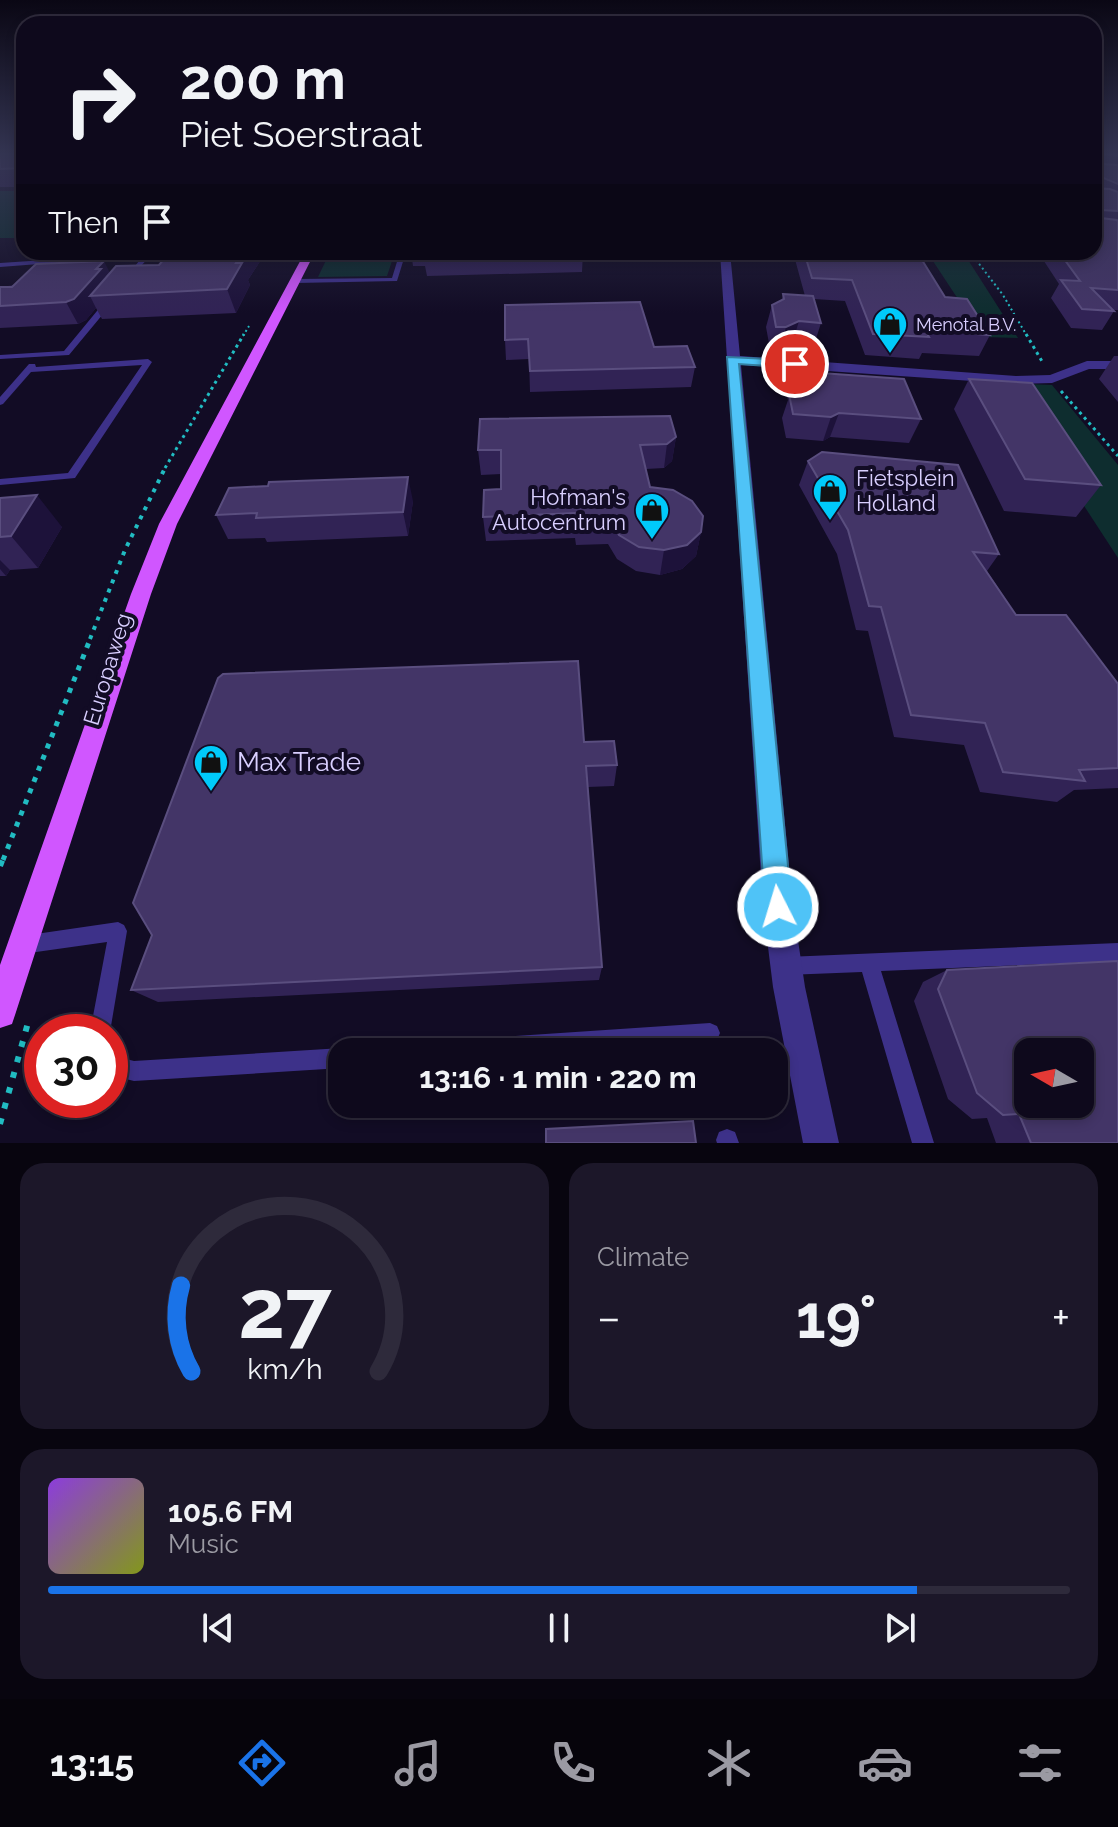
<!DOCTYPE html>
<meta charset="utf-8">
<style>
body{margin:0;font-family:Raleway,sans-serif;background:#1c1729;color:#f1f3f6;height:100vh;display:flex;flex-direction:column;font-size:30px;white-space:nowrap}
*{box-sizing:border-box;margin:0}
p{font-size:26px;color:#9b9aa3}
.icon{flex:none;width:44px;height:44px;fill:none;stroke:currentColor;stroke-width:2;stroke-linecap:round;stroke-linejoin:round}
.map{position:relative;height:1143px;overflow:hidden}
.panel{display:flex;flex-direction:column;gap:20px;padding:20px;background:#08050f;flex:1}
.panel>*{flex:none}
.guide{position:absolute;left:16px;top:16px;width:1086px;height:244px;border-radius:24px;box-shadow:0 4px 12px #0003,0 0 0 2px #2e2a3b;background:#0e091c;color:#f1f3f6;overflow:hidden}
.needle{width:52px;rotate:279deg}
.controls{position:absolute;left:1014px;top:1038px;display:grid;gap:16px}
.controls a{display:grid;place-items:center;width:80px;height:80px;border-radius:16px;background:#0e091c;box-shadow:0 4px 12px #0003,0 0 0 2px #2e2a3b;font-size:40px}
.speed{position:absolute;left:24px;top:1014px;display:flex;gap:16px;font-size:40px;font-weight:700;text-align:center}
.speed>*{display:grid;place-content:center;width:104px;height:104px;border-radius:50%;background:#0e091c;box-shadow:0 4px 12px #0003,0 0 0 2px #2e2a3b;line-height:1}
.speed .limit{border:12px solid #d22;background:#fff;color:#111}
.pin{position:absolute;display:grid;place-items:center;width:68px;height:68px;color:#fff;margin:-34px;border:4px solid #fff;border-radius:50%;box-shadow:0 2px 8px #0007}
.me{position:absolute;width:88px;margin:-44px;rotate:355deg;stroke-linejoin:round;filter:drop-shadow(0 0 6px #0008)}
.turn{display:flex;align-items:center;gap:28px;height:168px;padding:0 32px;font-size:36px}
.turn .icon{width:104px;height:104px;stroke-width:2.5}
.turn b{display:block;font-size:56px;line-height:68px}
.then{display:flex;align-items:center;height:76px;padding:0 32px;background:#0003;gap:16px;font-size:30px}
.big{font-size:60px;font-weight:700;line-height:1.1}
.panel .tile{flex:1;display:flex;flex-direction:column;justify-content:center;gap:12px;min-width:0;padding:0 28px;border-radius:24px;background:#1c1729}
.panel .dial{align-items:center;gap:0}
.dial svg{height:208px;overflow:visible;fill:none;stroke:#2e2a3b;stroke-width:7;stroke-linecap:round;text-anchor:middle}
.dial text{fill:#f1f3f6;stroke:none}
.song{display:flex;align-items:center;gap:24px}
.cover{width:96px;height:96px;border-radius:12px;background:linear-gradient(135deg,hsl(270 70% 55%),hsl(70 70% 35%))}
.played{height:8px;border-radius:4px;background:linear-gradient(90deg,#1a73e8 85%,#2e2a3b 85%)}
.keys{display:flex;justify-content:space-around;direction:ltr}
.heat{display:flex;justify-content:space-between;align-items:center;font-size:44px;direction:ltr}
.panel .tiles{flex:1;display:grid;gap:20px;grid-template-columns:1fr 1fr}
.tile:last-child{grid-column:span 2}
.trip{position:absolute;left:328px;top:1038px;width:460px;height:80px;border-radius:24px;background:#0e091c;box-shadow:0 4px 12px #0003,0 0 0 2px #2e2a3b;font-weight:700;line-height:80px;text-align:center}
.tab-bar{display:flex;height:128px;justify-content:space-around;align-items:center;background:#06040b;color:#9b9aa3}
.tab-bar .icon{width:56px;height:56px}
.tab-bar .on{color:#1a73e8}
.tab-bar b{font-size:36px;color:#f1f3f6}
.map>svg:first-child{display:block}
.green{fill:#0e2d2f}
.lines{fill:none;stroke-linecap:round;stroke-linejoin:round}
.path-far4{stroke:#21bcc2;stroke-width:2;stroke-dasharray:2 3;stroke-linecap:butt}
.path-far3{stroke:#21bcc2;stroke-width:3;stroke-dasharray:3 4;stroke-linecap:butt}
.path-far2{stroke:#21bcc2;stroke-width:4;stroke-dasharray:4 6;stroke-linecap:butt}
.path-far1{stroke:#21bcc2;stroke-width:5;stroke-dasharray:5 7;stroke-linecap:butt}
.path{stroke:#21bcc2;stroke-width:6;stroke-dasharray:6 10;stroke-linecap:butt}
.service{fill:#3d3189;fill-rule:evenodd}
.minor{fill:#3d3189;fill-rule:evenodd}
.primary{fill:#d056ff;fill-rule:evenodd}
.wall{fill:#312355}
.shaded-wall{fill:#1d123a}
.building{fill:#433567;stroke:#5a4e7f;stroke-width:2;fill-rule:evenodd}
.route{fill:#4fc3f7;stroke:#337fa1;stroke-width:2}
.labels{text-anchor:middle;dominant-baseline:central;stroke-width:8;stroke-linejoin:round;paint-order:stroke}
.far-poi-label{font-size:18px;fill:#d9cfff;stroke:#120c25;text-anchor:start}
.poi-label{font-size:22px;fill:#d9cfff;stroke:#120c25;text-anchor:start}
.street-label{font-size:22px;fill:#d9cfff;stroke:#120c25}
.near-poi-label{font-size:26px;fill:#d9cfff;stroke:#120c25;text-anchor:start}
</style>
<div class="map">
<svg width="1118" height="1143" viewBox="0 0 1118 1143">
<rect width="100%" height="100%" fill="#120c25"/>
<path class="green" d="M0,191H24V233L17,238H0Z
M330,252H395L387,276L318,277Z
M927,252H963L1018,338L983,337Z
M1004,383L1052,385L1118,465V558Z"/>
<g class="lines">
<path class="path-far4" d="M970,252L1003,295L1027,336
M243,336L249,326"/>
<path class="path-far3" d="M1026,334L1043,363
M1061,391L1118,456
M165,468L244,334"/>
<path class="path-far2" d="M90,639L125,550L166,466"/>
<path class="path-far1" d="M3,860L91,637"/>
<path class="path" d="M0,866L3,858
M0,1124L29,1019"/>
<path class="service" d="M400,252H406L397,281L295,283L292,281L295,279L392,278Z
M151,253V255L131,277L128,275L143,256L0,267V263Z
M106,300L113,302L69,355L0,359V355L64,351Z
M148,359L152,362L75,478L0,485V479L68,473L142,365L31,372L3,404L0,405V397L29,364H35L36,367Z
M118,922L124,925L127,931L110,1032H90L107,942L22,954L15,952L13,945L15,938L22,936Z
M1118,943V961L881,971L934,1143H912L862,972L786,975L779,973L777,966L779,959L786,957Z
M710,1023L717,1026L720,1033L717,1040L710,1043L577,1052H416L419,1045L426,1042Z
M342,1048L350,1052H342V1068L134,1081L110,1075V1055L134,1061Z
M727,1129L735,1132L739,1143H717L716,1140L719,1132Z"/>
<path class="minor" d="M720,252H730L740,356L1016,376L1050,375L1087,361H1118V369H1089L1052,383L1016,384L741,365L793,907L805,987L839,1143H803L773,987L763,907Z"/>
<path class="primary" d="M305,252H315L177,524L151,594L16,1012L12,1024L0,1028V965L131,594L159,524Z"/>
</g>
<path class="wall" d="M0,153H24V187H0Z
M1094,153H1118V310H1113L1114,311L1102,330L1071,328L1051,298L1059,284L1038,252H1094Z
M170,252H266L248,280L250,285L236,313L102,319L96,308L86,320L78,324L0,328V287L110,273L159,265Z
M411,252H583L582,272L427,276L425,266H413Z
M793,252H917L945,297L990,335L979,356L922,353L919,359L865,355L845,301L814,299L821,323L814,345L792,344L780,350L770,349L766,327L772,305L782,300L783,294L805,296Z
M640,302L654,347L695,367L691,387L530,392L529,359L506,360L505,340Z
M1114,356H1118V402L1099,379Z
M793,371L921,419L909,443L830,437L823,441L786,438L782,418L788,400L786,394Z
M969,379L1101,485L1076,517L1004,511L954,409Z
M676,437L672,461L664,468L646,469L650,487L701,532L696,556L682,569L660,575L636,571L617,559L608,544L576,545L575,538L486,541L483,517L501,489V474L481,475L478,450Z
M808,461L999,554L987,571L1016,615L1118,684V788L1074,790L1057,802L980,792L964,745L894,737L868,631L856,630L837,554L799,485Z
M0,498L62,527L38,568L10,570L6,576H0Z
M413,501L408,536L267,542L265,538L228,539L216,515Z
M584,742L617,765L614,786L588,787L602,967L599,980L158,1002L131,990Z
M947,970L1118,1143H996L987,1118L972,1119L948,1099L914,1001L923,982Z"/>
<path class="shaded-wall" d="M244,252H266L248,280L250,285L236,313L227,289L236,263Z
M104,261L114,281L90,296L96,308L86,320L78,324L66,302Z
M799,321L792,344L780,350L786,327Z
M839,413L830,437L823,441L831,417Z
M676,437L672,461L664,468L667,444Z
M408,477L413,501L408,536L403,512Z
M37,495L62,527L38,568L11,536Z
M701,532L696,556L682,569L660,575L664,550Z
M0,560L10,570L6,576L0,569Z"/>
<path class="building" d="M0,153H24V168L0,169Z
M1097,153H1118V156L1102,154L1099,157L1102,164L1118,165V184L1101,177L1094,170V169H1099L1094,165V155H1099Z
M1094,188L1110,189L1118,192V211L1101,210V218L1117,220L1118,222V290L1091,288L1114,311L1082,309L1061,280L1080,281L1059,252H1094Z
M170,252H244L236,263H242L227,289L90,296L116,266L159,265Z
M424,252H575L424,255Z
M804,252H917L945,297L967,299L990,335L925,330L929,337L873,334L852,280L812,278Z
M104,261L96,269H101L74,299L66,302L0,306V287H12L36,264Z
M783,294L813,296L821,323L799,321L786,327H776L772,305L784,299Z
M640,302L654,347L687,346L695,367L530,371L528,339L505,340V305Z
M793,371L904,379L921,419L839,413L831,417L793,414L789,394L797,391Z
M969,379L1032,383L1101,485L1025,479Z
M670,416L676,437L667,444L640,445L650,487L673,490L692,501L703,516L701,532L687,545L664,550L639,547L619,535L610,519L576,521L575,513L483,517L484,490L501,489V450H478L480,419Z
M822,452L958,465L999,554L973,552L1016,615H1066L1118,684V768L1079,770L1085,781L1003,772L985,723L911,715L881,607L869,606L848,530L808,461Z
M408,477L403,512L256,518L257,513L216,515L229,488L268,486L269,482Z
M37,495L11,536L0,537V498Z
M578,661L584,742L614,741L617,765L586,766L602,967L131,990L152,935L133,903L218,678L223,674Z
M1118,961V1143H1031L1019,1114L1003,1115L977,1093L938,989L947,970ZM1028,1052H1080V1104H1028Z
M693,1121L696,1143H546V1129Z"/>
<linearGradient id="sky" x2="0" y2="1"><stop stop-color="#0a0714"/><stop offset="0.49" stop-color="#333451"/><stop offset="1" stop-color="#333451" stop-opacity="0"/></linearGradient>
<rect width="1118" height="313" fill="url(#sky)"/>
<path class="route" d="M727,357L795,360L802,364L795,368L739,364L792,907L788,917L778,921L769,917L765,907Z"/>
<defs>
<g id="shop-pin" transform="scale(1.8)"><path d="M0 17L-7.5 6A9.5 9.5 0 1 1 7.5 6Z" fill="#00cafa" stroke="#120c25"/><path d="M-5-2.5h2.3a2.7 3.5 0 0 1 5.4 0H5L5.5 6h-11ZM-1.5-2.5h3a1.5 2.3 0 0 0-3 0Z" fill="#111"/></g>
</defs>
<g fill-rule="evenodd">
<use href="#shop-pin" x="890" y="324"/>
<use href="#shop-pin" x="830" y="491"/>
<use href="#shop-pin" x="652" y="510"/>
<use href="#shop-pin" x="211" y="762"/>
</g>
<g class="labels">
<g class="far-poi-label">
<text x="916" y="324">Menotal B.V.</text>
</g>
<g class="poi-label">
<text x="856" y="478">Fietsplein<tspan x="856" dy="25">Holland</tspan></text>
<text x="626" y="497" text-anchor="end">Hofman's<tspan x="626" dy="25">Autocentrum</tspan></text>
</g>
<g class="street-label">
<text transform="translate(107 669) rotate(-73)">Europaweg</text>
</g>
<g class="near-poi-label">
<text x="237" y="762">Max Trade</text>
</g>
</g>
</svg>
<div class="controls">
<a><svg class="needle" viewBox="-14 -14 28 28"><path d="M0-13l5 13h-10z" fill="#e53935"/><path d="M0 13l5-13h-10z" fill="#9b9aa3"/></svg></a>
</div>
<div class="speed"><div class="limit">30</div></div>
<div class="pin" style="left:795px;top:364px;background:#d93025"><svg class="icon" aria-label="arrive" viewBox="0 0 24 24"><path d="M6 21V4h12l-3 4 3 4H6"/></svg></div>
<svg class="me" style="left:778px;top:907px" viewBox="-20 -20 40 40"><circle r="17" fill="#4fc3f7" stroke="#fff" stroke-width="3"/><path d="M0-11L8 9 0 5-8 9z" fill="#fff"/></svg>
<div class="trip">13:16 · 1 min · 220 m</div>
<div class="guide">
<div class="turn"><svg class="icon" aria-label="right" viewBox="0 0 24 24"><path d="M7 20v-9h11M14 6l5 5-5 5"/></svg><div><b>200 m</b>Piet Soerstraat</div></div>
<div class="then">Then<svg class="icon" aria-label="arrive" viewBox="0 0 24 24"><path d="M6 21V4h12l-3 4 3 4H6"/></svg></div>
</div>
</div>
<section class="panel">
<div class="tiles">
<div class="tile dial"><svg viewBox="0 0 100 80">
<path d="M14 69A42 42 0 1 1 86 69"/>
<path d="M14 69A42 42 0 0 1 10 36" stroke="#1a73e8"/>
<text x="50" y="56" font-size="32" font-weight="700">27</text>
<text x="50" y="72" font-size="11">km/h</text>
</svg></div>
<div class="tile"><p>Climate</p>
<div class="heat"><a>−</a><b class="big">19°</b><a>+</a></div>
</div>
<div class="tile">
<div class="song"><i class="cover"></i><div><b>105.6 FM</b><p>Music</p></div></div>
<div class="played"></div>
<div class="keys"><svg class="icon" aria-label="previous" viewBox="0 0 24 24"><path d="M18 5L8 12l10 7zM5 5v14"/></svg><svg class="icon" aria-label="pause" viewBox="0 0 24 24"><path d="M8 5v14M16 5v14"/></svg><svg class="icon" aria-label="next" viewBox="0 0 24 24"><path d="M6 5l10 7-10 7zM19 5v14"/></svg></div>
</div>
</div>
</section>
<nav class="tab-bar">
<b>13:15</b>
<svg class="icon on" aria-label="directions" viewBox="0 0 24 24"><path d="M12 3l9 9-9 9-9-9zM9 14v-3h6M13 9l2 2-2 2"/></svg>
<svg class="icon" aria-label="music" viewBox="0 0 24 24"><path d="M9 18V5l10-2v13"/><circle cx="6" cy="18" r="3"/><circle cx="16" cy="16" r="3"/></svg>
<svg class="icon" aria-label="phone" viewBox="0 0 24 24"><path d="M5 4h4l2 5-3 2q2 4 5 5l2-3 5 2v4C11 20 4 13 5 4z"/></svg>
<svg class="icon" aria-label="climate" viewBox="0 0 24 24"><path d="M12 3v18M4 7l16 10M4 17L20 7"/></svg>
<svg class="icon" aria-label="car" viewBox="0 0 24 24"><path d="M5 17H2v-5l4-1 3-4h7l3 4 3 1v5h-3M9 17h6M6 11h13"/><circle cx="7" cy="17" r="2"/><circle cx="17" cy="17" r="2"/></svg>
<svg class="icon" aria-label="filters" viewBox="0 0 24 24"><path d="M4 7h16M4 17h16"/><circle cx="9" cy="7" r="2"/><circle cx="15" cy="17" r="2"/></svg>
</nav>
